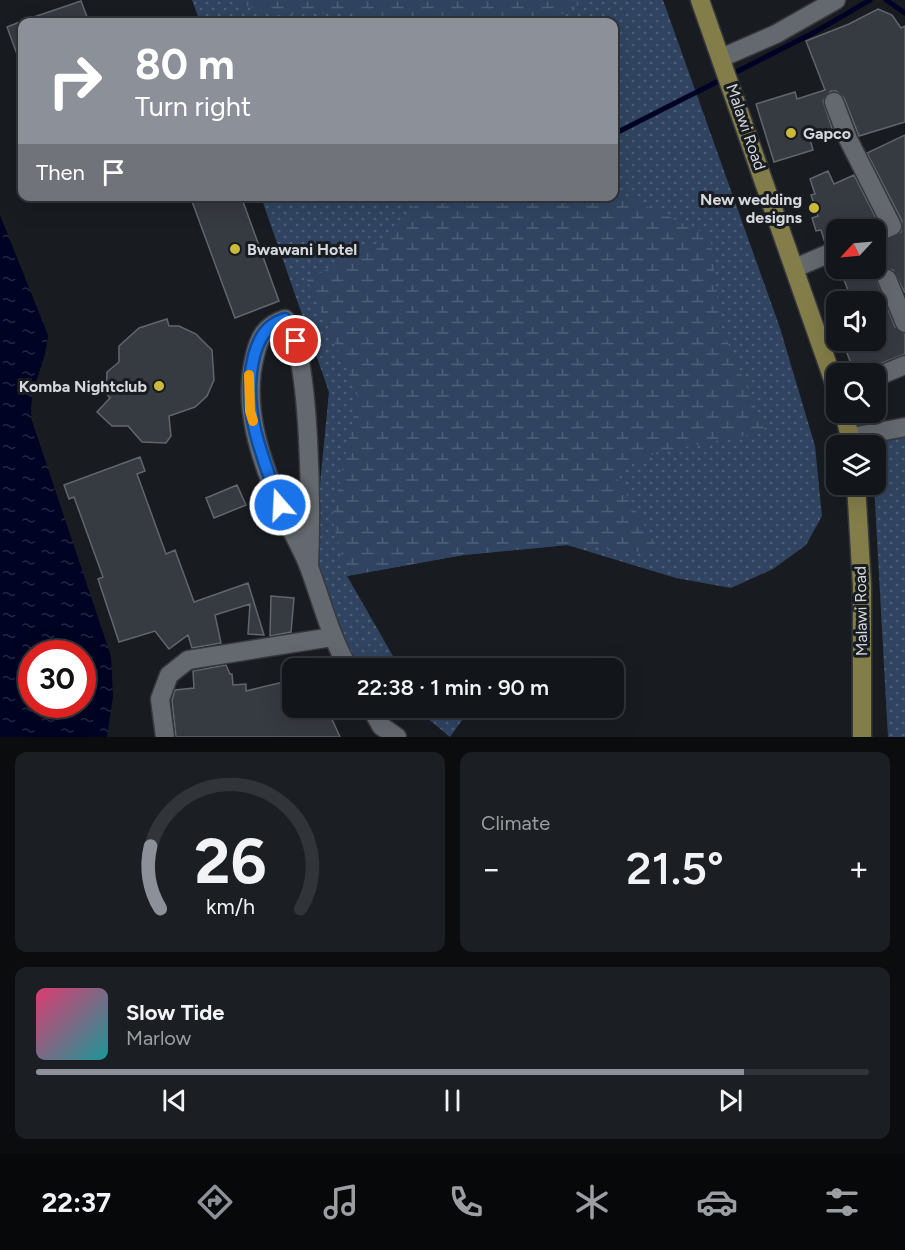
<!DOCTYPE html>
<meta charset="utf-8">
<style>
body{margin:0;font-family:Figtree,sans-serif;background:#1b1e22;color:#f1f3f6;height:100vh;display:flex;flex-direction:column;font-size:22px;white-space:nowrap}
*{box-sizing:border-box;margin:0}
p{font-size:20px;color:#9c9fa2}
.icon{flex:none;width:33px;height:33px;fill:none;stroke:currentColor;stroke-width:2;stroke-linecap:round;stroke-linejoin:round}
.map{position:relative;height:737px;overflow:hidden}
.sheet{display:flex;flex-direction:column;gap:15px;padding:15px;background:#0a0c0e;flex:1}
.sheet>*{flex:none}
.banner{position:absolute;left:18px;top:18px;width:600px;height:183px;border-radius:12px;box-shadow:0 6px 24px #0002,0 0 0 2px #313438;background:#8c9099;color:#fff;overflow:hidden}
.needle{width:39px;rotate:244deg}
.fabs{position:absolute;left:826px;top:219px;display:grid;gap:12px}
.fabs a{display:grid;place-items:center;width:60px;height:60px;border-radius:12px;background:#121519;box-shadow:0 6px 24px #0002,0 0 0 2px #313438;font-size:30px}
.speed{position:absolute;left:18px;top:640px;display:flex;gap:12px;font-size:30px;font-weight:700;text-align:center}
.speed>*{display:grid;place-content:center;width:78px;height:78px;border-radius:50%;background:#121519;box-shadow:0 6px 24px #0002,0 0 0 2px #313438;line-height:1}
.speed .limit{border:9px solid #d22;background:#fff;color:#111}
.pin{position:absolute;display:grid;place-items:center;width:51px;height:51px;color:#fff;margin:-26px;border:3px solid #fff;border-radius:50%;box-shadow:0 2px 6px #0007}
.me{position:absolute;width:66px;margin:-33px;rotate:341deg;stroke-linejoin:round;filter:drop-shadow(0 0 4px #0008)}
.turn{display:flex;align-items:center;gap:21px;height:126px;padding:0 18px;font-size:27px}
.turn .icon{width:78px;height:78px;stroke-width:2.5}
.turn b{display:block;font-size:42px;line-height:51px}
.then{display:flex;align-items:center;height:57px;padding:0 18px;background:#0003;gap:12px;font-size:22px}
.big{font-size:45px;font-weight:600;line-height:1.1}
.sheet .card{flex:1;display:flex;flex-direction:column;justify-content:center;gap:9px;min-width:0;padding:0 21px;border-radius:12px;background:#1b1e22}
.sheet .dial{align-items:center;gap:0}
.dial svg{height:156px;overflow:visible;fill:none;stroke:#313438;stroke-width:7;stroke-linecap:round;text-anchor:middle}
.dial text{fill:#f1f3f6;stroke:none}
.song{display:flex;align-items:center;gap:18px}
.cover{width:72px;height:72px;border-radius:9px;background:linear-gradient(135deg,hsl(340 70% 55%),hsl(180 70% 35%))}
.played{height:6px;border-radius:3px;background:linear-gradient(90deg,#8c9099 85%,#313438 85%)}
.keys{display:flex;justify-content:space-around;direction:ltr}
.heat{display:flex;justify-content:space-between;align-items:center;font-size:33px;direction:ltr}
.sheet .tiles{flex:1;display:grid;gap:15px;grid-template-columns:1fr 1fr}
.card:last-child{grid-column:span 2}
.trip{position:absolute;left:282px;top:658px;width:342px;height:60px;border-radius:12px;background:#121519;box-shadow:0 6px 24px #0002,0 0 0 2px #313438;font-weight:600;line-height:60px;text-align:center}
.menu{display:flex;height:96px;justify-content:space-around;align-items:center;background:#07080a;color:#9c9fa2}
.menu .icon{width:42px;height:42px}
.menu .current{color:#8c9099}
.menu b{font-size:27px;color:#f1f3f6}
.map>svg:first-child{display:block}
.grass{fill:url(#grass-dots)}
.wetland{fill:url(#wetland-marsh)}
.water{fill:url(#water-ripples);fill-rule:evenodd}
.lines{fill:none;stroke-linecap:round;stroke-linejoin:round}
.stream{stroke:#000323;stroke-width:5}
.building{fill:#363a41;stroke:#61666d;stroke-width:1.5}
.minor-casing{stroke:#36383d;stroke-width:21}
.major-casing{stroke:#36383d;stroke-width:21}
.minor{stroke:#64696f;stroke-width:18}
.major{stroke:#837d49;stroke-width:18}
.route-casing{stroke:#114b97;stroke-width:15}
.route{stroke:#1a73e8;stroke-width:10}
.slow{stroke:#f59e0b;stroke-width:10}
.poi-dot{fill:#cbba39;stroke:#181c21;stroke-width:2}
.labels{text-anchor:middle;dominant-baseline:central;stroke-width:6;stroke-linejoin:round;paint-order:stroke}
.street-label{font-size:16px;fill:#d5d8dc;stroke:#181c21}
.poi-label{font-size:16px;font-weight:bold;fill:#d5d8dc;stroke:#181c21;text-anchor:start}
</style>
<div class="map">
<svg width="905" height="737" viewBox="0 0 905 737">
<defs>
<pattern id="grass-dots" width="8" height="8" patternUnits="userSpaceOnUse" patternTransform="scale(1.5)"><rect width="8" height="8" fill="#304461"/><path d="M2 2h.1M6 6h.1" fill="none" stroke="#4d5e77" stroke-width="1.8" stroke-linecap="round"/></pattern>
<pattern id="wetland-marsh" width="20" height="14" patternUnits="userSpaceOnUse" patternTransform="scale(1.5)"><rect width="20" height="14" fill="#304461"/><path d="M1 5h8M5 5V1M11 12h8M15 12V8" fill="none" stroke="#4d5e77"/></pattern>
<pattern id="water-ripples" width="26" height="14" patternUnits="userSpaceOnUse" patternTransform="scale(1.5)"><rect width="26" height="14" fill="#000323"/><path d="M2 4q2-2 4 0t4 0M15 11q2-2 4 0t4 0" fill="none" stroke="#242742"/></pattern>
</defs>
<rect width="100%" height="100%" fill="#181c21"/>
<path class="grass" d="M192,0H663L780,328L815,446L822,516L806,545L773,569L731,588L676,578L567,545L463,555L347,576L397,663L405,669H367L350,654L312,566L329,392L261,197L614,196V22H200Z
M905,433V737H888L874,485L876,446L873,445L872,436Z
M415,708H463L468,712L450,737Z"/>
<path class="wetland" d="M225,0H588L547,22H364L354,12L279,15Z
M614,191L710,236L721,327L766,432L658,452L614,473L661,554L567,545L463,555L347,576L332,518L358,395L307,280L377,243L424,197L614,196Z"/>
<path class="water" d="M0,215L48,335C46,367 27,389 32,421L111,656L113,696L107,737H0ZM32,654H82V705H32Z"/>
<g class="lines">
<path class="stream" d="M886,0L905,13
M614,134L815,32L870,0"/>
</g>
<path class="building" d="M81,1L89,22H26L25,20Z
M878,9L892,15L901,28L905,26V122L859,136L844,98L836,91H831L823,101L832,128L809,136L813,150L774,162L756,104L795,92L797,99L825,90L806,41L849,24Z
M22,21V64L21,65L7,27Z
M905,135V293L893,270L882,269L876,278L895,327L905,334V354L872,367L866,374H855L842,340H876V302H853L839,268H876V244L901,232L902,221L867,153Z
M828,171L834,184L854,175L877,220L866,230H837V239L825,243L821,230L816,231L812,218L818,216L811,195L815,194L810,179Z
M190,196H241L279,301L235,318Z
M167,319L169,326H179L196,334L212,350L214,380L207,396L195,407L169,416L171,436L166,443L142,442L128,426H112L97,412L110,398L106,393L107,372L119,362V346L139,328Z
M140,457L145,471L137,474L166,554L175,550L194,602L248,583L264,635L248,634L250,604L215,615L221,643L192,648L188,635L169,649L155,631L119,642L98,579L103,577L74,497L69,499L64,485Z
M237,485L246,505L214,518L206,498Z
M271,596L294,598L291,632L270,636Z
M226,665L230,674H232L233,685L246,684V691L292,680V708H327L340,737H176L172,700L175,690L194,688L193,671Z"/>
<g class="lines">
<g class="minor-casing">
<path id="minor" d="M721,58L776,34L836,0
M834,102L848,139L892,226L876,233
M795,268L837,250
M887,279L905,323
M876,377L905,365
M852,437L905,427
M309,566C311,521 312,349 285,319C266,325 259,337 255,355C242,406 260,458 280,505C288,526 301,546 309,567C322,602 330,636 349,669
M371,708L381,726L397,737
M165,737L160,699L169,675L188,660L332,637"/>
</g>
<g class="major-casing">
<path id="major" d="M700,0L837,391
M844,412L852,446
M856,484L862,586V737"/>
</g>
<use href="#minor" class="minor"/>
<use href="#major" class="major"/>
</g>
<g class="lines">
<g class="route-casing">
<path id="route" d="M280,505C262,456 241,408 254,356C259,338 266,325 285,319L291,326L296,341"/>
</g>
<use href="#route" class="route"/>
<path class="slow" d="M249,375L250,411L253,421"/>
</g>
<g class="poi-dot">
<circle cx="791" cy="133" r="6"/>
<circle cx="814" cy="208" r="6"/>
<circle cx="235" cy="249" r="6"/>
<circle cx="159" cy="386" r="6"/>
</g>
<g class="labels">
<g class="street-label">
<text transform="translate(746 127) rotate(71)">Malawi Road</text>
<text transform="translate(861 611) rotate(-91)">Malawi Road</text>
</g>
<g class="poi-label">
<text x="803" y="133">Gapco</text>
<text x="802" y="199" text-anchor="end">New wedding<tspan x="802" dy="18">designs</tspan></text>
<text x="247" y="249">Bwawani Hotel</text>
<text x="147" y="386" text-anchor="end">Komba Nightclub</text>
</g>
</g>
</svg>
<div class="fabs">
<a><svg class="needle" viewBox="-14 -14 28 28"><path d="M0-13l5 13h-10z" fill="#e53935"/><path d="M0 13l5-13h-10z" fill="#9c9fa2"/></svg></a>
<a><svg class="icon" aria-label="sound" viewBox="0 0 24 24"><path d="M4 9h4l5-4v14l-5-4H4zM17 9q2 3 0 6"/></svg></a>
<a><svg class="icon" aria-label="search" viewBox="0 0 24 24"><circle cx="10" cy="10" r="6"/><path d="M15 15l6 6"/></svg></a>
<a><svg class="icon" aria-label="layers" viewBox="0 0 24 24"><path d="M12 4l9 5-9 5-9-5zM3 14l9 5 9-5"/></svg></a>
</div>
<div class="speed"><div class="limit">30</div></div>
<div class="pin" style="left:296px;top:341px;background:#d93025"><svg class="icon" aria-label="arrive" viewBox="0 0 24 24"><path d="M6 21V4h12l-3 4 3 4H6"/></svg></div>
<svg class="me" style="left:280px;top:505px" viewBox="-20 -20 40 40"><circle r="17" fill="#1a73e8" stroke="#fff" stroke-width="3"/><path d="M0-11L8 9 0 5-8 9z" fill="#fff"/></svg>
<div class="trip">22:38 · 1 min · 90 m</div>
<div class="banner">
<div class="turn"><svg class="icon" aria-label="right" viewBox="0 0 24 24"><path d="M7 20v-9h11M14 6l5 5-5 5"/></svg><div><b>80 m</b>Turn right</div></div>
<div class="then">Then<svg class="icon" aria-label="arrive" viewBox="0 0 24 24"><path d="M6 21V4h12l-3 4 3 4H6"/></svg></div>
</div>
</div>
<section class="sheet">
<div class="tiles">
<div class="card dial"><svg viewBox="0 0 100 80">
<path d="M14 69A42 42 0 1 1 86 69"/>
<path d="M14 69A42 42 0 0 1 9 37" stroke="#8c9099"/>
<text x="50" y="56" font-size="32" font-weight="700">26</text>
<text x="50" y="72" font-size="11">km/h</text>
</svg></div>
<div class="card"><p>Climate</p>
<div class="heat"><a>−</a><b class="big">21.5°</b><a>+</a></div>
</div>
<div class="card">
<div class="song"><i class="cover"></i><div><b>Slow Tide</b><p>Marlow</p></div></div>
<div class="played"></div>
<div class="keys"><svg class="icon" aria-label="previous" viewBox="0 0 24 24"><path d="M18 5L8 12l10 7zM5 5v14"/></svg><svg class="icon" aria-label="pause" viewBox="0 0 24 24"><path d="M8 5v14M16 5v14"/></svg><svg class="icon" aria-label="next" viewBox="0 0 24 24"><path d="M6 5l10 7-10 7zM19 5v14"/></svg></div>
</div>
</div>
</section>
<nav class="menu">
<b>22:37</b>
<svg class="icon current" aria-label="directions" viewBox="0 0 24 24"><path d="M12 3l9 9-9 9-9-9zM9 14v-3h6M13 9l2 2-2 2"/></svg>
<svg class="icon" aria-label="music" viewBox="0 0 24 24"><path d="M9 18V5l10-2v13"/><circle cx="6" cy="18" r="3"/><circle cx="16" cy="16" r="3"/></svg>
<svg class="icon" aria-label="phone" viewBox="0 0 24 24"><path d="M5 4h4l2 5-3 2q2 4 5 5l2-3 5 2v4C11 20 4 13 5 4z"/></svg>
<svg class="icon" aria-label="climate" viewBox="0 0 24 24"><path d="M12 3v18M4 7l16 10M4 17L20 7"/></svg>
<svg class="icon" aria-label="car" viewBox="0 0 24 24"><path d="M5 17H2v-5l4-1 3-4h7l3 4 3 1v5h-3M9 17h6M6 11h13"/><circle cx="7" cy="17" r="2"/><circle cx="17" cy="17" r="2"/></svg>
<svg class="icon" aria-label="filters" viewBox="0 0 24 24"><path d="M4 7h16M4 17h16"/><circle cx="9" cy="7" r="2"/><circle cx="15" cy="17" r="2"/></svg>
</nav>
